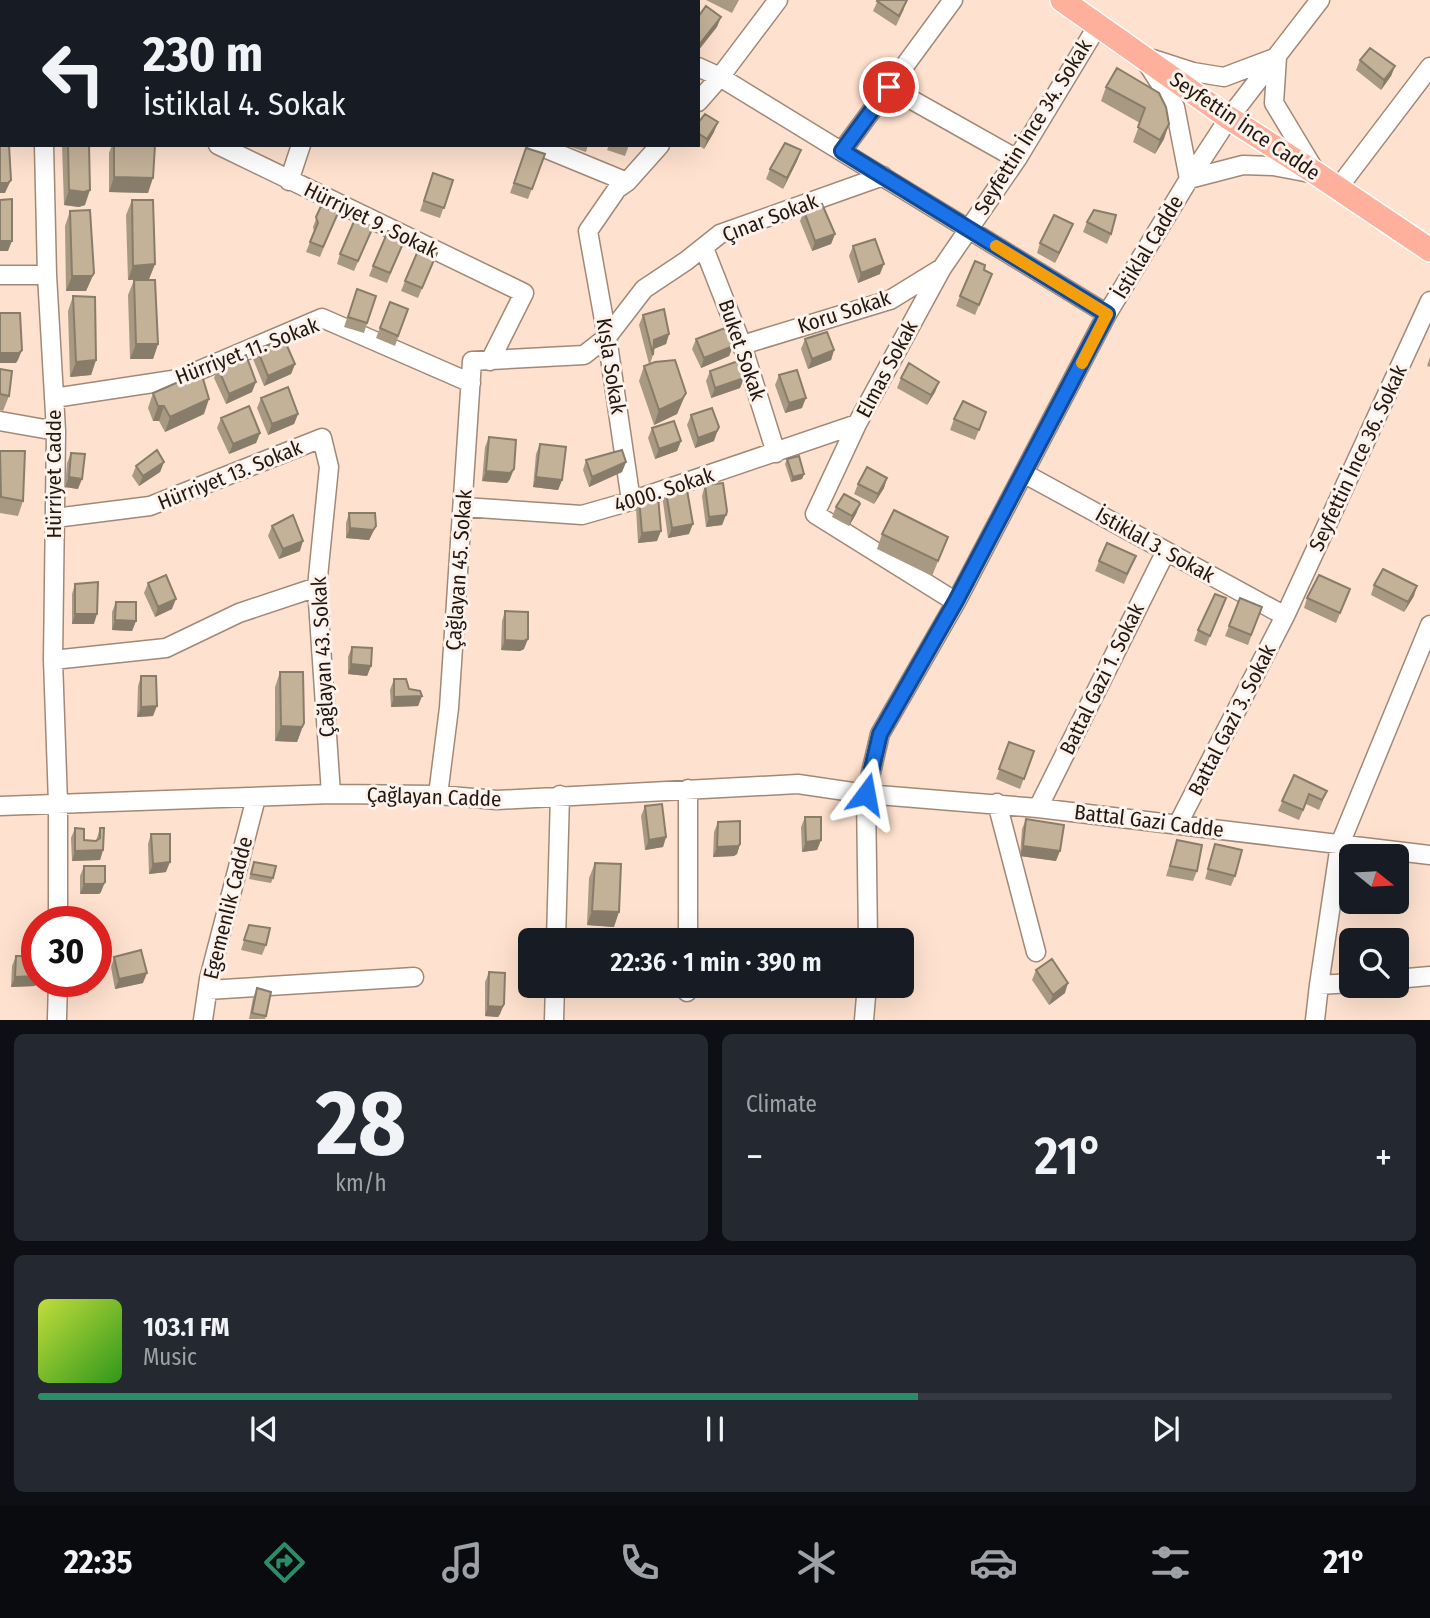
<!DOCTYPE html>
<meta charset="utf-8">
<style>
body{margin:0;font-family:"Fira Sans Condensed",sans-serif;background:#242831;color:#f1f3f6;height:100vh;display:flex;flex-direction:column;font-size:26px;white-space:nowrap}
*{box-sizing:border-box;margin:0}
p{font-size:23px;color:#9ea1a6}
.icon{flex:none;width:38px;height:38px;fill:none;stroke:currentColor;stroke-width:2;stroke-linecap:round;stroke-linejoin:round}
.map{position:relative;height:1020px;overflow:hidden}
.panel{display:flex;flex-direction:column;gap:14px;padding:14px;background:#0d0f14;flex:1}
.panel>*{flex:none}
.banner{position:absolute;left:0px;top:0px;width:700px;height:147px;box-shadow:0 7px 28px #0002;background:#171b24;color:#f1f3f6;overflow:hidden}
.needle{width:46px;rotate:108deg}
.fabs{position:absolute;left:1339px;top:844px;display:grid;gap:14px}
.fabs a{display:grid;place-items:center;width:70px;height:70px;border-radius:10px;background:#171b24;box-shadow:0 7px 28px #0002;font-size:35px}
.speed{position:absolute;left:21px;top:906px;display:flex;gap:14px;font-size:35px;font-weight:700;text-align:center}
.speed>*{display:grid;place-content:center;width:91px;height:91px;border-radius:50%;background:#171b24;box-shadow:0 7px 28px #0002;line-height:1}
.speed .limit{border:10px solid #d22;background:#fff;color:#111}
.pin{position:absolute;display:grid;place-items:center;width:60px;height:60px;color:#fff;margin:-30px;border:4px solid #fff;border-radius:50%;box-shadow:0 2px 7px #0007}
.me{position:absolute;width:77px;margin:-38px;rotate:13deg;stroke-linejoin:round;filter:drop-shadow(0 0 5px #0008)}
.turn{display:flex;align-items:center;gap:24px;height:147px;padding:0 28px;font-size:32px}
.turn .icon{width:91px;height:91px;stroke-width:2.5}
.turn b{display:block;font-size:49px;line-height:60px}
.big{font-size:52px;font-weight:600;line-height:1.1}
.panel .card{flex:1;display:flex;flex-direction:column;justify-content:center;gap:10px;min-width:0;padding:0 24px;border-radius:10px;background:#242831}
.panel .dial{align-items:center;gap:0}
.dial b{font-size:91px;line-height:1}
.song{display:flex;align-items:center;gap:21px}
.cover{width:84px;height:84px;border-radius:10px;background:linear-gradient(135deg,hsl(70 70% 55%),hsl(110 70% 35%))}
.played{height:7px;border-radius:4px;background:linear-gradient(90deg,#2a8d68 65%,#363941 65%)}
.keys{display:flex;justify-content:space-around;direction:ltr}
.heat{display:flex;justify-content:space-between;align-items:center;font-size:38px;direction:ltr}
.panel .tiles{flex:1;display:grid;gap:14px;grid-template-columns:1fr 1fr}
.card:last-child{grid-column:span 2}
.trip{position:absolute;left:518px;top:928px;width:396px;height:70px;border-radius:10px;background:#171b24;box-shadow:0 7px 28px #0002;font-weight:600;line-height:70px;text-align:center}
.tab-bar{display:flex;height:112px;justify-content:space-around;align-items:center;background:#090b0e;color:#9ea1a6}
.tab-bar .icon{width:49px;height:49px}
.tab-bar .active{color:#2a8d68}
.tab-bar b{font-size:32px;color:#f1f3f6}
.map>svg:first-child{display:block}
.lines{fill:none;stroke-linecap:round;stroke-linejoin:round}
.minor-casing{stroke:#a28977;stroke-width:21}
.major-casing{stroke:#fff;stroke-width:26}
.minor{stroke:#fff;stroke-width:18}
.major{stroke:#ffb09d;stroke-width:23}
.wall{fill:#a89983}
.shaded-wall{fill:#887d6a}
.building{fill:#c3b298;stroke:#887d6a;stroke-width:2}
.route-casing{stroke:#114b97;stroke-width:18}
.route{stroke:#1a73e8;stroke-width:12}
.slow{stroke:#f59e0b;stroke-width:12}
.labels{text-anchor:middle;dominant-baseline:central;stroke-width:6;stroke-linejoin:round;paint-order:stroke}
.street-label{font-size:21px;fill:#221812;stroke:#fef2eb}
</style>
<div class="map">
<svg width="1430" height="1020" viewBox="0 0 1430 1020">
<rect width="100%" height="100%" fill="#fee1ce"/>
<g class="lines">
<g class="minor-casing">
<path id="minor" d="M38,0V2
M544,0L548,2
M214,2L215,0
M351,2L352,0
M599,2L601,0
M1153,59L1193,72L1224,77L1277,57L1274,103L1315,171
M1147,63L1175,107L1189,179L1243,165L1273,166L1310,173
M698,67L720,77L1107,314
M889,87L1017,159
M698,102L720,77L778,0
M44,145L47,275L56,431L53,660L58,803V922
M218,145L524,293L490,361
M537,145L627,182
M842,151L953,0
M289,181L301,145
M1338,188L1430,67
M704,248L742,345L776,453
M0,275H47
M742,345L890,300L942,268
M54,398L179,379L322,318L471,383
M0,421L56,431
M1025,474L1285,616
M631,501L607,337L588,231L617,189L627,182L660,145
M464,507L582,515L631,501L857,424
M55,518L150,506L322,438L329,467L317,587L331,794
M956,602L815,514L857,424L942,268L1017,159L1098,25
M53,660L166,648L239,613L317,587
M438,795L449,708L472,361L584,355L607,337L644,289L686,261L720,234L883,176
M997,803L1036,952
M0,806L331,794L438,795L497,800L798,784L866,794L1038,808L1430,855
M1038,808L1166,551
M1178,824L1285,616L1430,301
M556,940L560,795
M688,940V789
M868,940L866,794L880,734L956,602L1107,314L1189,179L1229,118L1320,0
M1396,979L1430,976
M1319,985L1340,844L1430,625
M208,990L414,977
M687,992V985
M57,1018L58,982
M203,1020L209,979L256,798
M554,1020L555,985
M864,1020L867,985
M1315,1020L1319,985L1351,983"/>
</g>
<g class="major-casing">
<path id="major" d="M1062,0L1229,118L1317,174L1430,250"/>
</g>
<use href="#minor" class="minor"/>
<use href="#major" class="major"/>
</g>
<path class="wall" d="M706,0H739L732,13Z
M878,0L904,9L896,26L873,11Z
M1360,60L1395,66L1391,76L1381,90L1356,70Z
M1106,87L1159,93L1164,139L1155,154L1133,142L1140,123L1101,101Z
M698,123L714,132L704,149L698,145Z
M62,145H89L85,205L79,207L64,205Z
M112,145H155L148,193L109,192V153Z
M569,145H588L586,152L568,146Z
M609,145H629L625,156L607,150Z
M526,148L545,154L528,199L510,193Z
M801,150L797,161L783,189L766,179L770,169Z
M433,173L453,180L440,218L420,211Z
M132,200L155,264L149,279L128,280L126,215Z
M321,206L334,223L320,257L306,252L314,232L313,227Z
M70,211L94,273L86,291H66L65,226Z
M804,211L835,234L831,244L812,251L800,221Z
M1087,222L1111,234L1107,244L1083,232Z
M1069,234L1055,263L1037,253L1040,243Z
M369,237L354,271L337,264L340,254Z
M405,239L387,283L369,276L373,266Z
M853,246L880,274L858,283L849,256Z
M433,263L418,298L401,291L405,281Z
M984,270L988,284L975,315L956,306L960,296Z
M134,280L158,344L153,359H130L128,295Z
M357,289L376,296L364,333L344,327Z
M73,296L96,360L91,375L70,377L68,311Z
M390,302L408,309L395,346L376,338Z
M643,315L669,334L666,344L654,349L653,355L650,364L686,393L677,414L654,425L639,381L644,366L649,364L639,325Z
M696,339L733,346L729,356L701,368L692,349Z
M805,339L834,350L831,360L808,369L801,349Z
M257,349L295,364L291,374L264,386L253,359Z
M1430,357V367L1427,366Z
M218,368L252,392L226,404L214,378Z
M0,369L9,396L3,411L0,410Z
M710,371L744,378L740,388L711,398L706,381Z
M779,375L802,408L785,413L775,385Z
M901,378L939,382L935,392L927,405L897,388Z
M153,393L204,414L165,432L159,421H153L148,408Z
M261,398L298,414L294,424L268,435L257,408Z
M986,412L975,440L950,430L954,419Z
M691,415L714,441L695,448L687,425Z
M221,418L260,433L256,443L229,454L217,428Z
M652,428L681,441L677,451L655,459L648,438Z
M489,437L510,479L507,483L482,481L485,447Z
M540,444L562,480L558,490L533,487L536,454Z
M0,452L23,501L18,516L0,513Z
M71,453L78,489L65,487L67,463Z
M787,459L804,474L802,479L791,482L785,464Z
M586,460L626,462L622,472L589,487L583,470Z
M164,462L160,472L139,486L132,476L136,466Z
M887,478L884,488L874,504L854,494L858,484Z
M705,485L727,511L722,525L706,527L702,496Z
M666,492L689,534L668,538L663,502Z
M639,498L657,541L638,543L636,508Z
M860,504L856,514L849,526L832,517L836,507Z
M349,513L376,526L369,540L346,538V523Z
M272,526L300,551L279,559L268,536Z
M882,534L948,537L932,576L877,549Z
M1136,556L1124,584L1095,571L1099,561Z
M148,583L172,609L155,617L144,593Z
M75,584L94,624H72V594Z
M1374,585L1414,596L1404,612L1371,595Z
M1350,589L1336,623L1304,608L1307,598Z
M1240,598L1262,607L1248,645L1225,636Z
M116,602L136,621L132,631L112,630V612Z
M1222,608L1206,646L1194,641L1198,630Z
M505,611L524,649L520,651L501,650L502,621Z
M352,647L371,666L367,676L348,674V657Z
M280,672L304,723L297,742L275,741V687Z
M141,676L153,716L137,717L138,686Z
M394,679L409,689L422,696L418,706L391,707L390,690Z
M1009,742L1034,751L1020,789L996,779Z
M1294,775L1323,801L1319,810L1306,804L1299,820L1278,811Z
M645,806L666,837L663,847L645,850L641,816Z
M805,817L821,840L817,850L802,852L801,827Z
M1026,819L1056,861L1020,856L1022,829Z
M718,822L740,844L737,854L734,856L713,857L714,832Z
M75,828L84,840L96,841L100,828L103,850L100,860L72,861L71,838Z
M151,834L166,872L149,874L148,844Z
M1177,840L1197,871L1193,881L1166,876Z
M1215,844L1235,876L1231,886L1205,879Z
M254,862L273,878L271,883L249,879Z
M595,863L614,927L587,925L589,878Z
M84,866L101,892L99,894H80V876Z
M249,925L266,945L262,955L241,950Z
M16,956H37V982L35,986L11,987L12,966Z
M114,957L143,983L115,989L111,967Z
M1036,970L1065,993L1049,1005L1032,980Z
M489,972L504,1004L500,1014L498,1017L485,1016V982Z
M257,988L266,1016L265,1019H249L253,998Z"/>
<path class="shaded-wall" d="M721,17L717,27L698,51V46Z
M1395,66L1391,76L1381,90L1384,80Z
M0,107H2V117H0Z
M718,122L714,132L704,149L707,139Z
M1169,124L1164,139L1155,154L1160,140Z
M801,150L797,161L783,189L787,178Z
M114,177L153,178L148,193L109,192Z
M11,180L5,193H0V183Z
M69,190H90L85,205L79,207L64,205Z
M1073,224L1069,234L1055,263L1059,253Z
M835,234L831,244L812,251L815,241Z
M0,241H12L8,251H0Z
M155,264L149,279L128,280L133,266Z
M884,264L880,274L858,283L861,273Z
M94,273L86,291H66L72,276Z
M669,334L666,344L651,350L654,340Z
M136,344H158L153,359H130Z
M733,346L729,356L701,368L704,358Z
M22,350L18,360L16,363H0V353Z
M834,350L831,360L808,369L812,359Z
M96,360L91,375L70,377L76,362Z
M295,364L291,374L264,386L268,376Z
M744,378L740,388L711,398L715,388Z
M256,382L252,392L226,404L229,394Z
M939,382L935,392L927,405L931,395Z
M686,393L677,414L654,425L659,410Z
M806,398L802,408L785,413L789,403Z
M209,399L204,414L165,432L170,417Z
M158,406H164L159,421H153Z
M298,414L294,424L268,435L272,424Z
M719,427L714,441L695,448L698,438Z
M260,433L256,443L229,454L233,444Z
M681,441L677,451L655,459L659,449Z
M164,462L160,472L139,486L143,476Z
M626,462L622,472L589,487L592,477Z
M514,469L510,479L507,483L482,481L486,471Z
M804,474L802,479L791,482L793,477Z
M69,477L82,479L78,489L65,487Z
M536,477L562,480L558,490L533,487Z
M887,478L884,488L874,504L878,494Z
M860,504L856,514L849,526L852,516Z
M726,515L722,525L706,527L709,517Z
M693,524L689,534L668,538L672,528Z
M376,526L369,540L346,538L350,528Z
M661,531L657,541L638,543L642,533Z
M303,541L300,551L279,559L283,549Z
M1417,586L1414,596L1404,612L1408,602Z
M176,599L172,609L155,617L158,607Z
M75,614H97L94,624H72Z
M115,620L136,621L132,631L112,630Z
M528,639L524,649L520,651L501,650L505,640Z
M351,664L371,666L367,676L348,674Z
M422,696L418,706L391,707L394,697Z
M157,706L153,716L137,717L141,707Z
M304,723L297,742L275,741L281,726Z
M666,837L663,847L645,850L649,840Z
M821,840L817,850L802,852L806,842Z
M740,844L737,854L734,856L713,857L717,847Z
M1023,846L1060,851L1056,861L1020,856Z
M103,850L100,860L72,861L75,851Z
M170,862L166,872L149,874L153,864Z
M105,882L101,892L99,894H80L84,884Z
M592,911L619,912L614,927L587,925Z
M147,973L143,983L115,989L119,979Z
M37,976V982L35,986L11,987L15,977Z
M1068,983L1065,993L1049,1005L1053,995Z
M632,985H663L660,994L629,993Z
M74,988H90L88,993H72Z
M504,1004L500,1014L498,1017L485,1016L488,1006Z"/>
<path class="building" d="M112,0H138V2H112Z
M623,0H645L644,2H622Z
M667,0H687L689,1L666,2Z
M878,0H907L899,16L877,1Z
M706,6L721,17L698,46V17Z
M0,19L2,24V46L0,47Z
M1370,48L1395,66L1384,80L1360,60Z
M0,68H2V107H0Z
M1117,68L1159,93L1166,107L1169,124L1160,140L1138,127L1145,108L1106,87Z
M705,114L718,122L707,139L698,133V123Z
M0,142H2V145H9L11,180L8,183H0Z
M785,143L801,150L787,178L770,169Z
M68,145H89L90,190L84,192L69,190Z
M114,145H155L153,178L114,177Z
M526,148L545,154L532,189L514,183Z
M433,173L453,180L444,208L424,201Z
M12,199V241H0V200Z
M132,200H153L155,264L133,266Z
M822,204L835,234L815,241L804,211Z
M321,206L338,213L323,247L310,242L318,223L316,217Z
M90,210L94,273L92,276H72L70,211Z
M1094,210L1116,215L1111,234L1087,222Z
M1054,215L1073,224L1059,253L1040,243Z
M355,219L373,227L358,261L340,254Z
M388,231L405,239L390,273L373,266Z
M875,239L884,264L861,273L853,246Z
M420,246L437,253L422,288L405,281Z
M975,261L985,265L984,270L992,274L979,305L960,296Z
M134,280H155L158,344H136Z
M357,289L376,296L367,323L348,317Z
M73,296L95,297L96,360L76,362Z
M390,302L408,309L398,336L380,328Z
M664,309L669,334L654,340L653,355L643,315Z
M0,313H20L22,350L19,353H0Z
M725,328L733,346L704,358L696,339Z
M827,332L834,350L812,359L805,339Z
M284,339L295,364L268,376L257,349Z
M246,355L256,382L229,394L218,368Z
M675,360L686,393L682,399L659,410L644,366L655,362Z
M738,361L744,378L715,388L710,371Z
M909,363L939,382L931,395L901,378Z
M0,369L12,371L9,396L0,394Z
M797,370L806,398L789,403L779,375Z
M201,372L209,399L170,417L164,406H158L153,393Z
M288,387L298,414L272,424L261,398Z
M963,401L986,412L979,430L954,419Z
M249,406L260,433L233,444L221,418Z
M712,408L719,427L717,431L698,438L691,415Z
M674,421L681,441L659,449L652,428Z
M489,437L516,440L514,469L510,473L486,471Z
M540,444L566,447L562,480L536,477Z
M157,450L164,462L143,476L136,466Z
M622,450L626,462L592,477L586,460Z
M0,451H25L23,501L1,497Z
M71,453L85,454L82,479L69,477Z
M799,456L804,474L793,477L787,459Z
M867,467L887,478L878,494L858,484Z
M723,483L727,511L726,515L709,517L705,485Z
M687,490L693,524L672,528L666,492Z
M844,494L859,502L860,504L852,516L836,507Z
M658,496L661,531L642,533L639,498Z
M894,510L948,537L938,561L882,534Z
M349,513H375L376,526L373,530L350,528Z
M293,515L303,541L283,549L272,526Z
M1107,543L1136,556L1127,574L1099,561Z
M1383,569L1417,586L1408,602L1374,585Z
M166,575L176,599L158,607L148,583Z
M1319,575L1350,589L1340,613L1307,598Z
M98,582L97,614H75V584Z
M1215,594L1226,598L1210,636L1198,630Z
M1240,598L1262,607L1251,635L1229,626Z
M116,602H136V621L115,620Z
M505,611L528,612V639L524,641L505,640Z
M352,647L372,648L371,666L351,664Z
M280,672H303L304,723L302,727L281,726Z
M141,676H156L157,706L141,707Z
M394,679H406L409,689L420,691L422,696L394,697Z
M1009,742L1034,751L1024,779L999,769Z
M1294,775L1327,791L1322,800L1309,794L1303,810L1282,801Z
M662,804L666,837L649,840L645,806Z
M805,817H821V840L806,842Z
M1026,819L1064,825L1060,851L1023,846Z
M740,821V844L738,846L717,847L718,822Z
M75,828L84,829V840L96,841L100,838V828H104L103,850L75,851Z
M151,834H170V862L153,864Z
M1177,840L1202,845L1197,871L1170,866Z
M1215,844L1242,850L1235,876L1208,869Z
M254,862L276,866L273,878L251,874Z
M595,863L621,864L619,912L592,911Z
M84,866H105V882L103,884H84Z
M249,925L270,928L266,945L244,940Z
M141,950L147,973L119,979L114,957Z
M16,956H37V976L15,977Z
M1052,959L1068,983L1053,995L1036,970Z
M489,972L505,973L504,1004L502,1007L488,1006Z
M74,982H90V988H74Z
M257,988L271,992L266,1016L252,1013Z"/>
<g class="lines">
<g class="route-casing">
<path id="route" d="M866,794L880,734L956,601L1107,314L842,151L889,87"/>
</g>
<use href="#route" class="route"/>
<path class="slow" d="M996,246L1107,314L1082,363"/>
</g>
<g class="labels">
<g class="street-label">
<text transform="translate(1245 126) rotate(34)">Seyfettin İnce Cadde</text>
<text transform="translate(1033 127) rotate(-58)">Seyfettin İnce 34. Sokak</text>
<text transform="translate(770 218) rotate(-21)">Çınar Sokak</text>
<text transform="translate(371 220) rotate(26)">Hürriyet 9. Sokak</text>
<text transform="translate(1148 247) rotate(-59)">İstiklal Cadde</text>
<text transform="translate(844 312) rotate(-18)">Koru Sokak</text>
<text transform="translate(742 350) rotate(71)">Buket Sokak</text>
<text transform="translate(247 351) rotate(-21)">Hürriyet 11. Sokak</text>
<text transform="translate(611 366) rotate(81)">Kışla Sokak</text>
<text transform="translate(887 369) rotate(-62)">Elmas Sokak</text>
<text transform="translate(1358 458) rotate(-65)">Seyfettin İnce 36. Sokak</text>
<text transform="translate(54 474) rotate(-90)">Hürriyet Cadde</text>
<text transform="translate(230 475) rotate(-22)">Hürriyet 13. Sokak</text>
<text transform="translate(664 490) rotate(-18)">4000. Sokak</text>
<text transform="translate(1155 545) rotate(29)">İstiklal 3. Sokak</text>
<text transform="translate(459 570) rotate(-86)">Çağlayan 45. Sokak</text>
<text transform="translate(323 657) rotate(-93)">Çağlayan 43. Sokak</text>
<text transform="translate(1102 679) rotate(-64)">Battal Gazi 1. Sokak</text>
<text transform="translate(1232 720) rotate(-63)">Battal Gazi 3. Sokak</text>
<text transform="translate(434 797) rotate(2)">Çağlayan Cadde</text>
<text transform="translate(1149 821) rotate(7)">Battal Gazi Cadde</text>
<text transform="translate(228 908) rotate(-76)">Egemenlik Cadde</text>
</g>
</g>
</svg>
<div class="fabs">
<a><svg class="needle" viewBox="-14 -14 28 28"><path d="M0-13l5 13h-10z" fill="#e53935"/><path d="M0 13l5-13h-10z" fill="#9ea1a6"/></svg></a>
<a><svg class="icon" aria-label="search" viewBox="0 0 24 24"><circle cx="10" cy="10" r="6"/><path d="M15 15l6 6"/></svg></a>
</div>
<div class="speed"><div class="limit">30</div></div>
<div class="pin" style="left:889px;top:87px;background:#d93025"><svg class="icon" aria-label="arrive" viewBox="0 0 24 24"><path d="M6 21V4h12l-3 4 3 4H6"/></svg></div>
<svg class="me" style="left:866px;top:794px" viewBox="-20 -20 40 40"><path d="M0-17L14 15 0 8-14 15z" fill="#1a73e8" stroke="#fff" stroke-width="4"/></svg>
<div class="trip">22:36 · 1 min · 390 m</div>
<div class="banner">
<div class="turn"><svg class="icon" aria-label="left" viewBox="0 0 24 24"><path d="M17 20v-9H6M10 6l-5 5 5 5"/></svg><div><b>230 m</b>İstiklal 4. Sokak</div></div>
</div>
</div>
<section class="panel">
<div class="tiles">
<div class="card dial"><b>28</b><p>km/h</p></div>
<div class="card"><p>Climate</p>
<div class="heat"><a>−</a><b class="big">21°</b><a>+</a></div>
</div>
<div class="card">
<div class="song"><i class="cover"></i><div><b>103.1 FM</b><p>Music</p></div></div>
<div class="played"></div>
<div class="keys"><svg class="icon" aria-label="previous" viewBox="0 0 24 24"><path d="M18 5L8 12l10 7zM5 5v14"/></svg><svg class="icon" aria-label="pause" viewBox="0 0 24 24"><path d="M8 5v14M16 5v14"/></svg><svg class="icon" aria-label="next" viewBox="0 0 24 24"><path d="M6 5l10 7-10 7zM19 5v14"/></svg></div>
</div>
</div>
</section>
<nav class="tab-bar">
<b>22:35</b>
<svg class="icon active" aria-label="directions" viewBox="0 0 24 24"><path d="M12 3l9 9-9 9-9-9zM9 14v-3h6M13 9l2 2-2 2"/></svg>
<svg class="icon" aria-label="music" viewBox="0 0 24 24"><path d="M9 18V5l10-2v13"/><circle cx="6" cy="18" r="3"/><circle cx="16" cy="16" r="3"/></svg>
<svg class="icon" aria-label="phone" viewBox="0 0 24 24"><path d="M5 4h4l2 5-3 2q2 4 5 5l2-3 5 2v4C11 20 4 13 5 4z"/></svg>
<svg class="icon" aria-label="climate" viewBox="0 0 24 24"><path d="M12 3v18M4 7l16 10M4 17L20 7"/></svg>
<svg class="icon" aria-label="car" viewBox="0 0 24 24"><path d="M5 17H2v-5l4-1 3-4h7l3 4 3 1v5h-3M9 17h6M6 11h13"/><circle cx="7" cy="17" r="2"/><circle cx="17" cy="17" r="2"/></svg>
<svg class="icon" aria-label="filters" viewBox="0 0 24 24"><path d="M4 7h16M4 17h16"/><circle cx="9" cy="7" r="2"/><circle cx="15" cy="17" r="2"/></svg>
<b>21°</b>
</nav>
